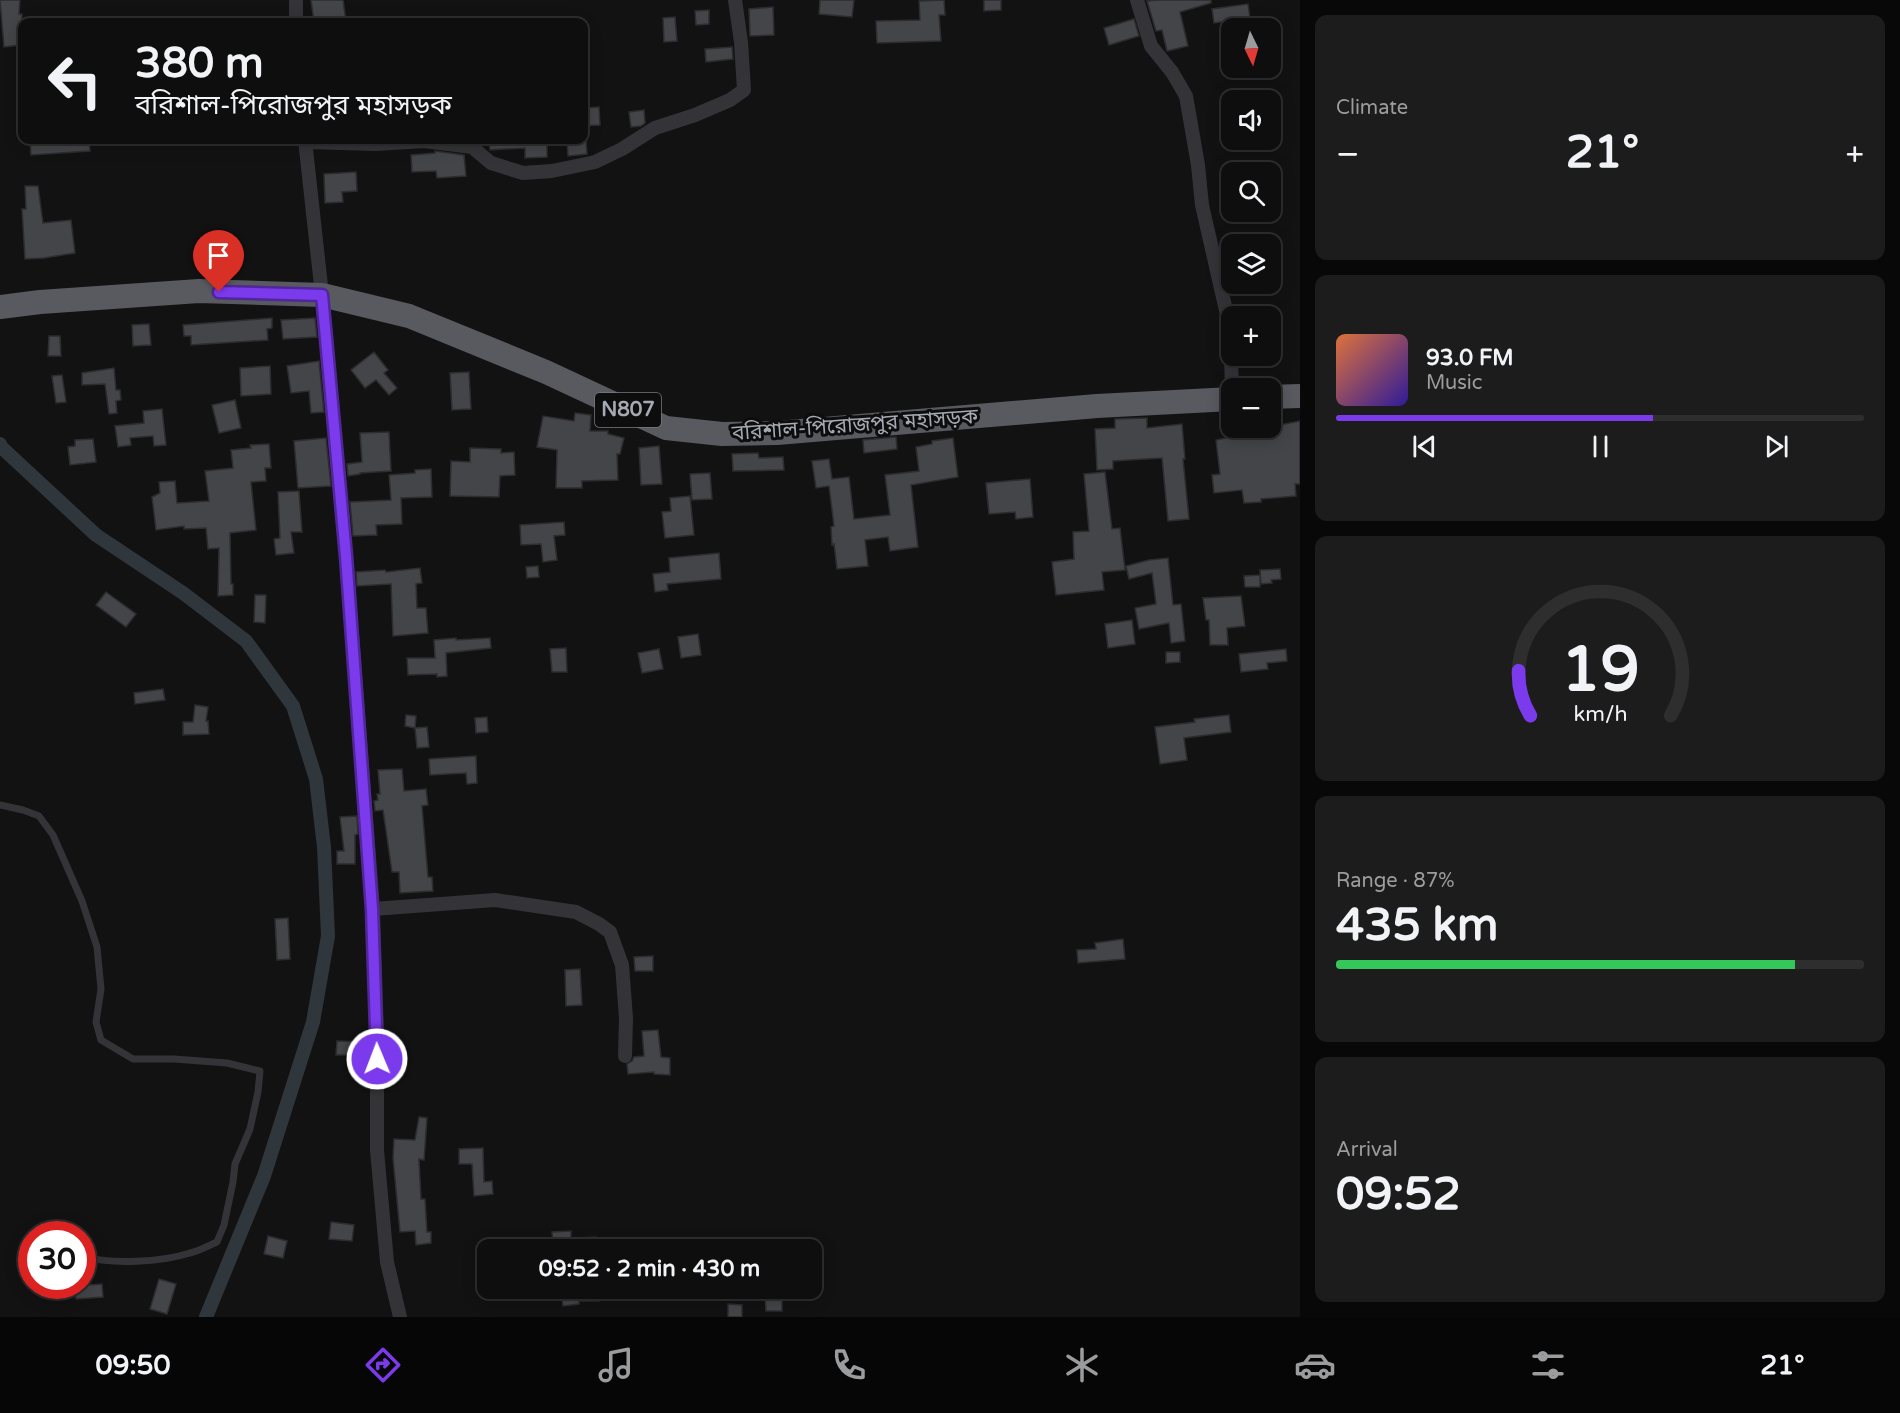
<!DOCTYPE html>
<meta charset="utf-8">
<style>
body{margin:0;font-family:"Varela Round","Noto Sans Bengali",sans-serif;background:#1c1c1c;color:#f1f3f6;height:100vh;display:flex;flex-direction:column;font-size:22px;white-space:nowrap}
*{box-sizing:border-box;margin:0}
p{font-size:20px;color:#9b9c9e}
.icon{flex:none;width:33px;height:33px;fill:none;stroke:currentColor;stroke-width:2;stroke-linecap:round;stroke-linejoin:round}
.map{position:relative;flex:1;overflow:hidden}
.panel{display:flex;flex-direction:column;gap:15px;padding:15px;background:#080808;width:600px}
.panel>*{flex:none}
.hud{position:absolute;left:18px;top:18px;width:570px;height:126px;border-radius:12px;box-shadow:0 3px 15px #0003,0 0 0 2px #2e2e2e;background:#0e0e0e;color:#f1f3f6;overflow:hidden}
.needle{width:39px;rotate:175deg}
.controls{position:absolute;left:1221px;top:18px;display:grid;gap:12px}
.controls a{display:grid;place-items:center;width:60px;height:60px;border-radius:12px;background:#0e0e0e;box-shadow:0 3px 15px #0003,0 0 0 2px #2e2e2e;font-size:30px}
.speed{position:absolute;left:18px;top:1221px;display:flex;gap:12px;font-size:30px;font-weight:700;text-align:center}
.speed>*{display:grid;place-content:center;width:78px;height:78px;border-radius:50%;background:#0e0e0e;box-shadow:0 3px 15px #0003,0 0 0 2px #2e2e2e;line-height:1}
.speed .limit{border:9px solid #d22;background:#fff;color:#111}
.pin{position:absolute;display:grid;place-items:center;width:51px;height:51px;color:#fff;margin:-62px -26px;border-radius:50% 50% 50% 0;rotate:-45deg;box-shadow:0 0 6px #0007}
.pin .icon{rotate:45deg}
.me{position:absolute;width:66px;margin:-33px;rotate:359deg;stroke-linejoin:round;filter:drop-shadow(0 0 4px #0008)}
.turn{display:flex;align-items:center;gap:21px;height:126px;padding:0 18px;font-size:27px}
.turn .icon{width:78px;height:78px;stroke-width:2.5}
.turn b{display:block;font-size:42px;line-height:51px}
.big{font-size:45px;font-weight:800;line-height:1.1}
.panel .card{flex:1;display:flex;flex-direction:column;justify-content:center;gap:9px;min-width:0;padding:0 21px;border-radius:12px;background:#1c1c1c}
.panel .dial{align-items:center;gap:0}
.dial svg{height:156px;overflow:visible;fill:none;stroke:#2e2e2e;stroke-width:7;stroke-linecap:round;text-anchor:middle}
.dial text{fill:#f1f3f6;stroke:none}
.song{display:flex;align-items:center;gap:18px}
.cover{width:72px;height:72px;border-radius:9px;background:linear-gradient(135deg,hsl(20 70% 55%),hsl(250 70% 35%))}
.played{height:6px;border-radius:3px;background:linear-gradient(90deg,#7c3aed 60%,#2e2e2e 60%)}
.keys{display:flex;justify-content:space-around;direction:ltr}
.heat{display:flex;justify-content:space-between;align-items:center;font-size:33px;direction:ltr}
.charge{height:9px;border-radius:4px;background:linear-gradient(90deg,#34c759 87%,#2e2e2e 0)}
.trip{position:absolute;left:477px;top:1239px;width:345px;height:60px;border-radius:12px;background:#0e0e0e;box-shadow:0 3px 15px #0003,0 0 0 2px #2e2e2e;font-weight:800;line-height:60px;text-align:center}
.tabs{display:flex;height:96px;justify-content:space-around;align-items:center;background:#060606;color:#9b9c9e}
.tabs .icon{width:42px;height:42px}
.tabs .current{color:#7c3aed}
.tabs b{font-size:27px;color:#f1f3f6}
main{display:flex;flex:1;min-height:0}
.map>svg:first-child{display:block}
.lines{fill:none;stroke-linecap:round;stroke-linejoin:round}
.canal{stroke:#2f363c;stroke-width:14}
.building{fill:#444548;stroke:#2d2c2f;stroke-width:1.5}
.service{stroke:#343438;stroke-width:7}
.minor{stroke:#343438;stroke-width:14}
.trunk{stroke:#585a60;stroke-width:24}
.route-casing{stroke:#51269a;stroke-width:15}
.route{stroke:#7c3aed;stroke-width:10}
.labels{text-anchor:middle;dominant-baseline:central;stroke-width:6;stroke-linejoin:round;paint-order:stroke}
.shield{fill:#0d0d0e;stroke:#777a81;stroke-width:1.5}
.shield-label{font-size:20px;font-weight:bold;fill:#a5a9b2}
.street-label{font-size:21px;fill:#a5a9b2;stroke:#0d0d0e}
</style>
<main>
<div class="map">
<svg width="1300" height="1317" viewBox="0 0 1300 1317">
<rect width="100%" height="100%" fill="#121213"/>
<g class="lines">
<path class="canal" d="M0,444L1,447L96,535L183,593L246,641L293,706L316,779L324,847L328,936L313,1022L264,1176L206,1317"/>
</g>
<path class="building" d="M0,0H20L19,14H22V35L20,36L21,45L4,47Z
M311,0H343L346,21L314,22Z
M820,0H854L852,17L819,14Z
M944,0L945,15H939L941,41L877,43L876,21L920,20L919,1Z
M984,0H1001V10L984,11Z
M1158,0H1211V3L1180,12L1188,46L1167,51L1162,30L1156,31L1147,1Z
M1248,4L1250,18L1214,23L1212,9Z
M773,7L774,35L750,36L749,9Z
M709,10V24L696,25L695,11Z
M675,17L677,41L664,42L663,18Z
M1134,19L1139,36L1109,45L1104,28Z
M732,47L733,59L706,62L705,49Z
M599,107L600,125L584,126V108Z
M644,110L645,123L641,126L631,127L629,112Z
M30,140H89L90,151L31,155Z
M489,140H547V157L525,158V148L490,150Z
M567,140H586L587,154L568,156Z
M435,151L464,155L466,176L437,178L436,171L412,172L411,155L435,153Z
M356,172L357,191L342,192L343,202L325,203L324,174Z
M25,186H38L43,223L71,220L75,253L44,258L25,259L22,209H26Z
M272,318V328L267,329L268,340L191,345V336H184L183,325Z
M315,318L317,337L283,339L281,320Z
M149,324L151,345L133,346L132,325Z
M49,336H60L61,356H48Z
M374,352L388,370L384,373L397,388L389,395L376,380L365,388L351,370Z
M319,361L324,412L311,413L309,391L291,393L287,366Z
M270,366L271,394L241,396L240,368Z
M114,368L116,390H120L121,400L116,401L117,413L109,414L105,384L82,385V373Z
M469,372L471,409L452,410L450,373Z
M62,375L66,402L56,403L52,376Z
M235,400L241,428L219,433L212,405Z
M162,409L166,445L154,446L153,436L130,438L131,445L118,447L115,426L144,423L143,411Z
M575,413L591,415L590,431H608V434L624,438L620,454H617L618,480L582,481V488H556L557,450L537,447L543,416L574,421Z
M1147,418V428L1182,424L1185,459H1183L1189,519L1168,521L1162,458L1113,461V469L1097,470L1095,429L1115,428V419Z
M1300,421V484H1295L1296,496L1261,499V502L1244,503L1242,490L1214,493L1212,475L1220,474L1216,440L1242,435L1275,433L1274,426Z
M389,432L391,471L360,473V474L348,476L347,464L362,462L360,433Z
M896,437L897,449L864,453L863,440Z
M326,438L331,486L298,488L294,441Z
M953,438L958,477L911,485L918,547L890,551L888,537L865,540L868,566L837,569L834,544L832,545L831,527L834,526L829,486L816,488L812,461L829,459L832,479L849,477L854,519L890,515L885,475L919,471L916,447L932,444V441Z
M93,439L96,462L70,465L68,447L75,446V440Z
M269,444L271,468H265L266,481L251,482L256,530L230,533L231,584H233V595L218,596L219,548L208,549L206,528L184,529V526L156,530L152,497L160,493L159,482L175,481L177,503L209,501L205,471L233,468L231,450L251,448L250,445Z
M659,446L662,484L641,485L639,448Z
M470,448L501,449V453L514,452L515,475L500,476L499,497L450,496L451,461L470,462Z
M758,453L759,458L783,457L784,470L733,471L732,454Z
M431,469L432,497L401,498L402,524L376,525L377,535L353,536L350,502L391,500L389,475L415,473V470Z
M1105,472L1112,529L1120,528L1125,570L1102,572L1104,590L1056,595L1052,562L1074,559L1073,532L1089,531L1084,474Z
M710,473L712,499L692,500L690,474Z
M1030,479L1033,517L1016,519L1015,512L989,514L986,483Z
M299,491L302,532H291L294,553L276,555L274,539L280,538L278,492Z
M690,496L694,535L665,538L662,512L671,511L670,498Z
M564,522L565,535L554,536L557,560L543,562L541,544L521,545L520,525Z
M719,553L721,579L667,584L668,590L655,592L653,574L670,572L669,558Z
M1168,558L1173,605L1181,604L1185,641L1171,643L1169,623L1139,629L1135,608L1156,604L1152,573L1129,579L1126,566L1149,560Z
M538,566L539,577L527,578L526,567Z
M420,568L422,583L416,584L417,608H426L428,633L393,636L391,584L357,586L356,572L385,570L386,572Z
M1280,569L1281,579L1271,580L1272,583L1261,584L1260,570Z
M1260,575V587H1245L1244,576Z
M106,592L136,614L126,627L96,605Z
M255,595H266L265,623L254,622Z
M1241,596L1245,626L1227,628L1228,645H1210L1209,620H1206L1203,598Z
M1132,620L1135,644L1108,648L1105,624Z
M698,634L701,655L681,658L678,637Z
M456,638V640L490,638L491,648L446,653L447,676L437,677V674L408,675L407,658H435L434,640Z
M566,648L567,672H552L550,649Z
M659,649L663,669L642,673L638,653Z
M1286,649L1287,661L1267,663L1268,669L1241,672L1239,654Z
M1166,652H1180V662L1166,663Z
M163,689L165,700L135,704L134,693Z
M195,705L208,707L206,721H208L209,734L183,735V722H193Z
M406,715L416,716L415,728L405,726Z
M1229,715L1231,732L1184,738L1187,760L1160,764L1155,727L1195,722L1194,719Z
M487,717L488,732L476,733L475,718Z
M427,727L429,747L417,748L415,728Z
M476,756L477,783L467,784L466,773L430,775L429,759Z
M402,769L404,791L426,789L428,805L422,806L428,877H432L433,891L400,893L399,872H392L383,810L375,811L374,801L378,800L377,794H380L378,770Z
M357,816L358,834L355,835V864H337V851H344L340,817Z
M288,918L290,959L277,960L275,919Z
M1123,939L1125,959L1078,963L1077,950L1096,949L1095,943Z
M653,956V971H635L634,957Z
M580,969L582,1005L566,1006L565,970Z
M658,1030L661,1057L670,1058V1075L654,1074V1072L628,1074L627,1064L632,1061L634,1057L644,1056L642,1031Z
M337,1041L368,1042V1055H336Z
M419,1117L427,1118L424,1160L419,1159L421,1199H425L427,1232H431V1243L416,1245L415,1231L400,1232L393,1158L394,1139L415,1140Z
M483,1148L484,1182L492,1181L493,1194L474,1196L472,1164H459V1149Z
M331,1222L354,1225L352,1241L329,1239Z
M571,1231V1246L553,1247L552,1232Z
M268,1236L287,1241L283,1258L264,1254Z
M596,1237V1250H578V1238Z
M159,1279L176,1284L167,1314L150,1309Z
M102,1284L103,1297L76,1299L75,1286Z
M552,1288H599V1301H579V1304L563,1306L562,1299L554,1300Z
M782,1297V1311H766L765,1298Z
M728,1304L742,1305V1317H728Z"/>
<g class="lines">
<path class="service" d="M0,805L23,810L39,816L53,835L82,901L97,947L101,989L96,1022L101,1040L133,1059H174L227,1063L260,1071L258,1092L250,1129L235,1164L233,1182L224,1225L217,1242C208,1246 199,1251 190,1253C162,1262 111,1265 82,1256"/>
<path class="minor" d="M296,0V22
M1137,0L1151,46L1172,72L1186,96L1198,165L1202,205L1230,328L1232,388
M305,140L322,295L346,556L373,909L377,1036V1150L387,1262L400,1317
M305,142L376,144L424,141L472,147L491,163L523,173L552,171L595,162L622,149L655,128L695,115L730,100L744,90L741,42L735,0
M373,909L495,900L576,912L599,924L610,932L622,965L626,1018L625,1056"/>
<path class="trunk" d="M0,307L40,302L199,291L322,295L409,316L546,372L666,428L722,434L777,433L1097,406L1232,399
M1270,397L1300,396"/>
</g>
<g class="lines">
<g class="route-casing">
<path id="route" d="M219,292L322,295L346,556L372,909L377,1059"/>
</g>
<use href="#route" class="route"/>
</g>
<g class="labels">
<rect class="shield" x="595" y="393" width="66" height="34" rx="4.5"/>
<g class="shield-label">
<text x="628" y="410">N807</text>
</g>
<g class="street-label">
<text transform="translate(855 425) rotate(-4)">বরিশাল-পিরোজপুর মহাসড়ক</text>
</g>
</g>
</svg>
<div class="controls">
<a><svg class="needle" viewBox="-14 -14 28 28"><path d="M0-13l5 13h-10z" fill="#e53935"/><path d="M0 13l5-13h-10z" fill="#9b9c9e"/></svg></a>
<a><svg class="icon" aria-label="sound" viewBox="0 0 24 24"><path d="M4 9h4l5-4v14l-5-4H4zM17 9q2 3 0 6"/></svg></a>
<a><svg class="icon" aria-label="search" viewBox="0 0 24 24"><circle cx="10" cy="10" r="6"/><path d="M15 15l6 6"/></svg></a>
<a><svg class="icon" aria-label="layers" viewBox="0 0 24 24"><path d="M12 4l9 5-9 5-9-5zM3 14l9 5 9-5"/></svg></a>
<a>+</a>
<a>−</a>
</div>
<div class="speed"><div class="limit">30</div></div>
<div class="pin" style="left:219px;top:292px;background:#d93025"><svg class="icon" aria-label="arrive" viewBox="0 0 24 24"><path d="M6 21V4h12l-3 4 3 4H6"/></svg></div>
<svg class="me" style="left:377px;top:1059px" viewBox="-20 -20 40 40"><circle r="17" fill="#7c3aed" stroke="#fff" stroke-width="3"/><path d="M0-11L8 9 0 5-8 9z" fill="#fff"/></svg>
<div class="trip">09:52 · 2 min · 430 m</div>
<div class="hud">
<div class="turn"><svg class="icon" aria-label="left" viewBox="0 0 24 24"><path d="M17 20v-9H6M10 6l-5 5 5 5"/></svg><div><b>380 m</b>বরিশাল-পিরোজপুর মহাসড়ক</div></div>
</div>
</div>
<section class="panel">
<div class="card"><p>Climate</p>
<div class="heat"><a>−</a><b class="big">21°</b><a>+</a></div>
</div>
<div class="card">
<div class="song"><i class="cover"></i><div><b>93.0 FM</b><p>Music</p></div></div>
<div class="played"></div>
<div class="keys"><svg class="icon" aria-label="previous" viewBox="0 0 24 24"><path d="M18 5L8 12l10 7zM5 5v14"/></svg><svg class="icon" aria-label="pause" viewBox="0 0 24 24"><path d="M8 5v14M16 5v14"/></svg><svg class="icon" aria-label="next" viewBox="0 0 24 24"><path d="M6 5l10 7-10 7zM19 5v14"/></svg></div>
</div>
<div class="card dial"><svg viewBox="0 0 100 80">
<path d="M14 69A42 42 0 1 1 86 69"/>
<path d="M14 69A42 42 0 0 1 8 46" stroke="#7c3aed"/>
<text x="50" y="56" font-size="32" font-weight="700">19</text>
<text x="50" y="72" font-size="11">km/h</text>
</svg></div>
<div class="card"><p>Range · 87%</p><b class="big">435 km</b><div class="charge"></div></div>
<div class="card"><p>Arrival</p><b class="big">09:52</b></div>
</section>
</main>
<nav class="tabs">
<b>09:50</b>
<svg class="icon current" aria-label="directions" viewBox="0 0 24 24"><path d="M12 3l9 9-9 9-9-9zM9 14v-3h6M13 9l2 2-2 2"/></svg>
<svg class="icon" aria-label="music" viewBox="0 0 24 24"><path d="M9 18V5l10-2v13"/><circle cx="6" cy="18" r="3"/><circle cx="16" cy="16" r="3"/></svg>
<svg class="icon" aria-label="phone" viewBox="0 0 24 24"><path d="M5 4h4l2 5-3 2q2 4 5 5l2-3 5 2v4C11 20 4 13 5 4z"/></svg>
<svg class="icon" aria-label="climate" viewBox="0 0 24 24"><path d="M12 3v18M4 7l16 10M4 17L20 7"/></svg>
<svg class="icon" aria-label="car" viewBox="0 0 24 24"><path d="M5 17H2v-5l4-1 3-4h7l3 4 3 1v5h-3M9 17h6M6 11h13"/><circle cx="7" cy="17" r="2"/><circle cx="17" cy="17" r="2"/></svg>
<svg class="icon" aria-label="filters" viewBox="0 0 24 24"><path d="M4 7h16M4 17h16"/><circle cx="9" cy="7" r="2"/><circle cx="15" cy="17" r="2"/></svg>
<b>21°</b>
</nav>
